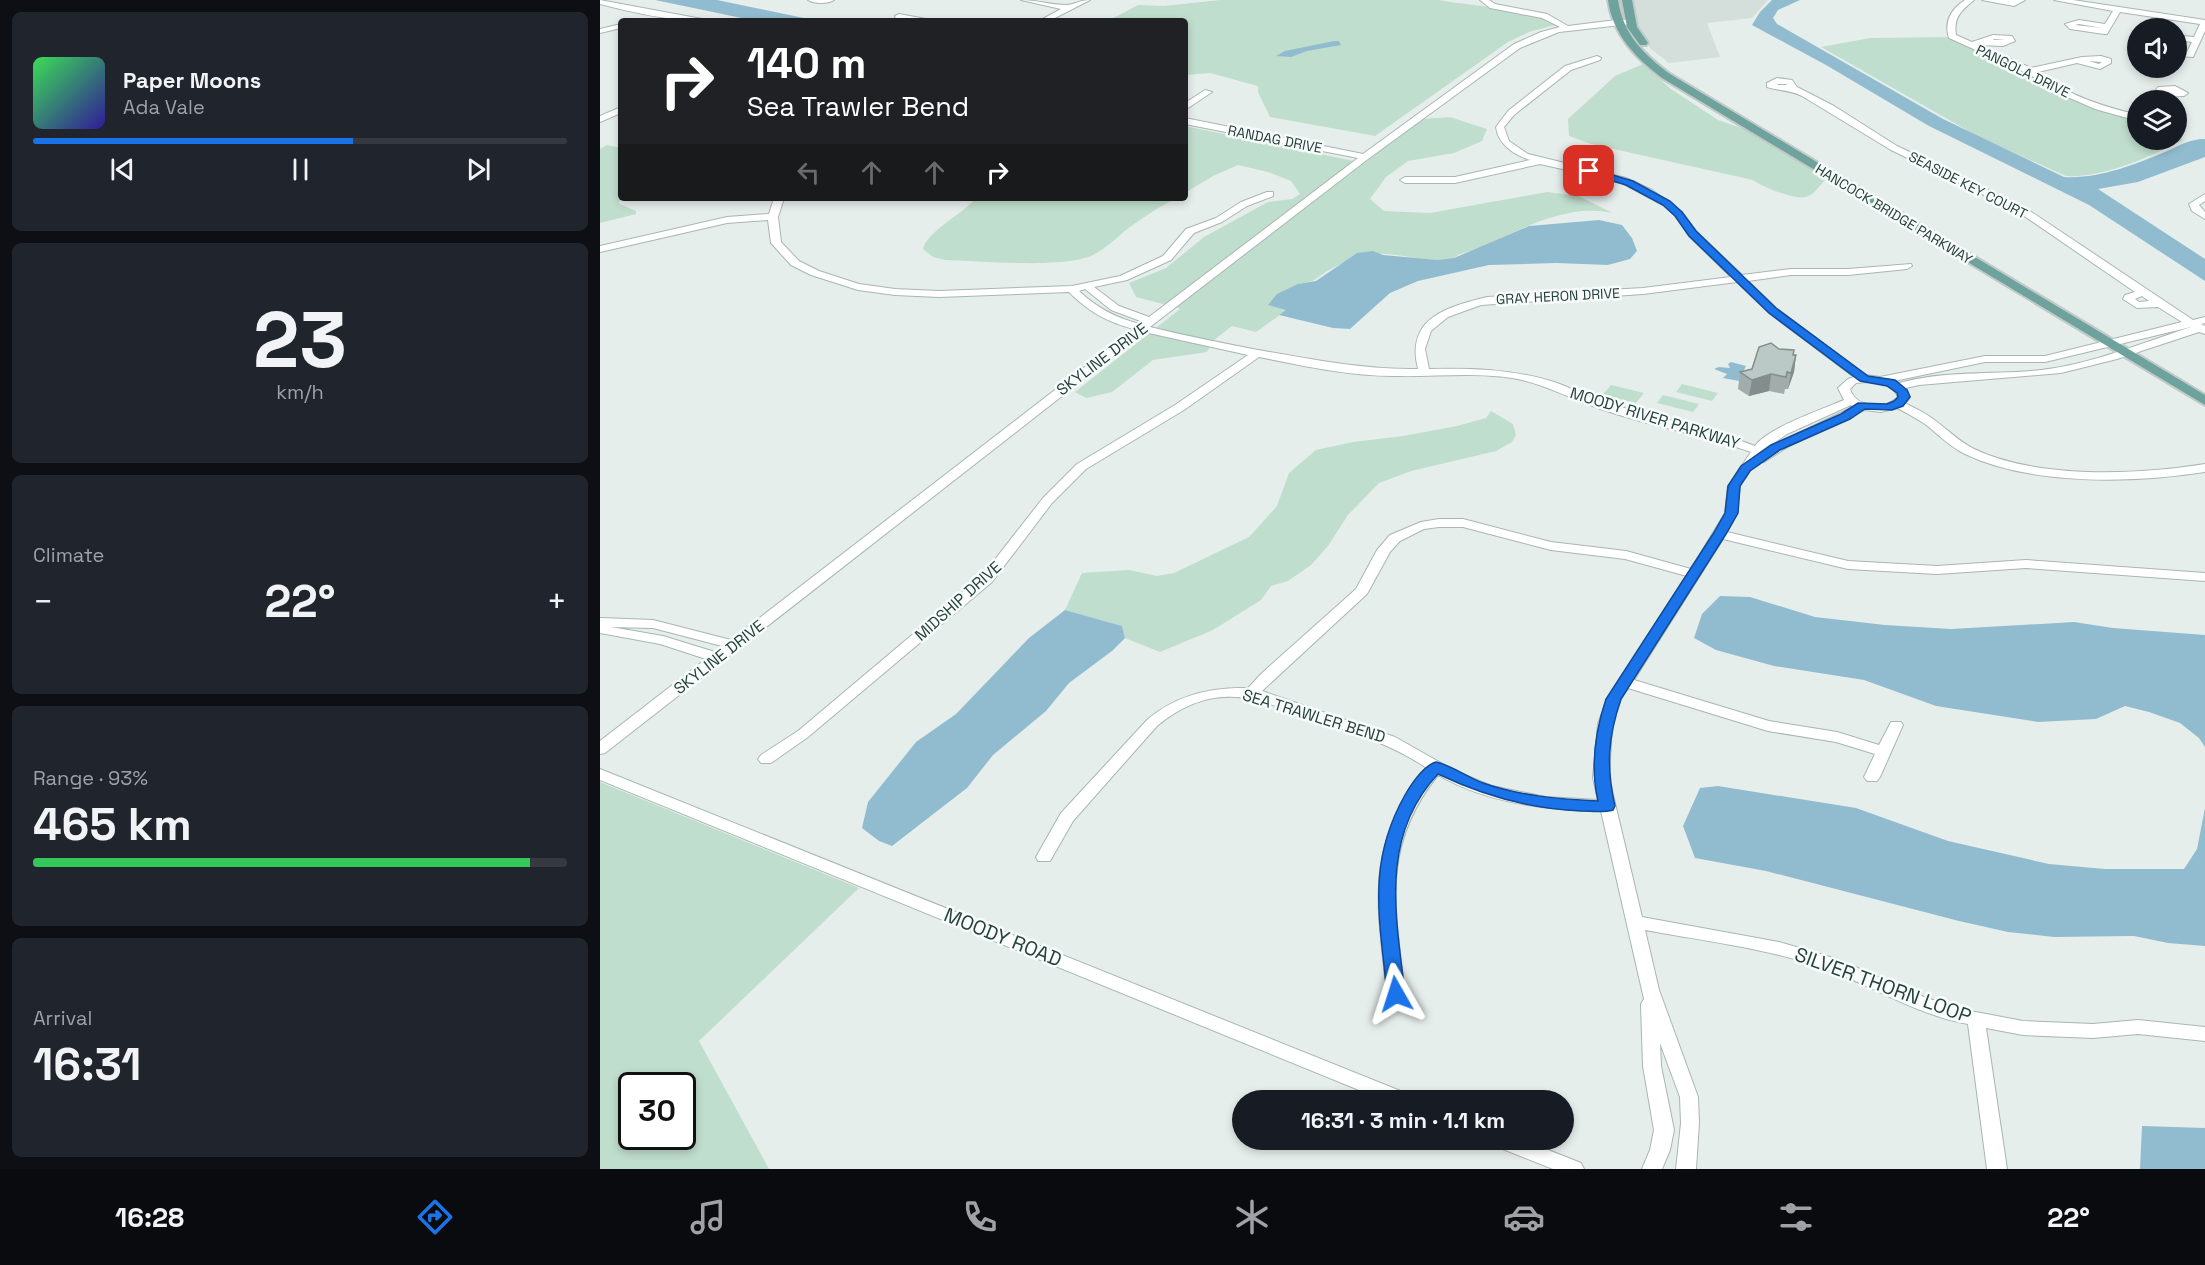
<!DOCTYPE html>
<meta charset="utf-8">
<style>
body{margin:0;font-family:"Space Grotesk",sans-serif;background:#20242c;color:#f1f3f6;height:100vh;display:flex;flex-direction:column;font-size:22px;white-space:nowrap}
*{box-sizing:border-box;margin:0}
p{font-size:20px;color:#9ea1a6}
.icon{flex:none;width:33px;height:33px;fill:none;stroke:currentColor;stroke-width:2;stroke-linecap:round;stroke-linejoin:round}
.map{position:relative;flex:1;overflow:hidden}
.details{display:flex;flex-direction:column;gap:12px;padding:12px;background:#0d0f14;width:600px}
.details>*{flex:none}
.banner{position:absolute;left:18px;top:18px;width:570px;height:183px;border-radius:6px;box-shadow:0 3px 9px #0003;background:#202124;color:#fff;overflow:hidden}
.buttons{position:absolute;left:1527px;top:18px;display:grid;gap:12px}
.buttons a{display:grid;place-items:center;width:60px;height:60px;border-radius:50%;background:#171b24;box-shadow:0 3px 9px #0003;font-size:30px}
.speed{position:absolute;left:18px;top:1072px;display:flex;gap:12px;font-size:30px;font-weight:700;text-align:center}
.speed>*{display:grid;place-content:center;width:78px;height:78px;border-radius:50%;background:#171b24;box-shadow:0 3px 9px #0003;line-height:1}
.speed .limit{border:3px solid #111;border-radius:9px;background:#fff;color:#111}
.pin{position:absolute;display:grid;place-items:center;width:51px;height:51px;color:#fff;margin:-26px;border-radius:12px;box-shadow:0 3px 9px #0006}
.me{position:absolute;width:66px;margin:-33px;rotate:354deg;stroke-linejoin:round;filter:drop-shadow(0 0 4px #0008)}
.turn{display:flex;align-items:center;gap:21px;height:126px;padding:0 30px;font-size:27px}
.turn .icon{width:78px;height:78px;stroke-width:2.5}
.turn b{display:block;font-size:42px;line-height:51px}
.lanes{display:flex;align-items:center;height:57px;padding:0 30px;background:#0003;justify-content:center;gap:30px;direction:ltr}
.lanes .off{opacity:.35}
.big{font-size:45px;font-weight:600;line-height:1.1}
.details .tile{flex:1;display:flex;flex-direction:column;justify-content:center;gap:9px;min-width:0;padding:0 21px;border-radius:9px;background:#20242c}
.details .dial{align-items:center;gap:0}
.dial b{font-size:78px;line-height:1}
.song{display:flex;align-items:center;gap:18px}
.cover{width:72px;height:72px;border-radius:9px;background:linear-gradient(135deg,hsl(130 70% 55%),hsl(250 70% 35%))}
.played{height:6px;border-radius:3px;background:linear-gradient(90deg,#1a73e8 60%,#363941 60%)}
.keys{display:flex;justify-content:space-around;direction:ltr}
.heat{display:flex;justify-content:space-between;align-items:center;font-size:33px;direction:ltr}
.charge{height:9px;border-radius:4px;background:linear-gradient(90deg,#34c759 93%,#363941 0)}
.trip{position:absolute;left:632px;top:1090px;width:342px;height:60px;border-radius:30px;background:#171b24;box-shadow:0 3px 9px #0003;font-weight:600;line-height:60px;text-align:center}
.tab-bar{display:flex;height:96px;justify-content:space-around;align-items:center;background:#090b0e;color:#9ea1a6}
.tab-bar .icon{width:42px;height:42px}
.tab-bar .on{color:#1a73e8}
.tab-bar b{font-size:27px;color:#f1f3f6}
main{display:flex;flex:1;min-height:0}
.map>svg:first-child{display:block}
.built{fill:#d4dedb}
.green{fill:#c0decd;fill-rule:evenodd}
.water{fill:#91bcd0}
.lines{fill:none;stroke-linecap:round;stroke-linejoin:round}
.minor-casing{stroke:#a8b6b4;stroke-width:2}
.major-casing{stroke:#c2cac9;stroke-width:4}
.minor{fill:#fff;fill-rule:evenodd}
.major{fill:#6da29d;fill-rule:evenodd}
.wall{fill:#a1adaa}
.shaded-wall{fill:#838d8b}
.building{fill:#bbc9c6;stroke:#838d8b;stroke-width:1.5}
.route{fill:#1a73e8;stroke:#114b97;stroke-width:1.5}
.labels{text-anchor:middle;dominant-baseline:central;stroke-width:5;stroke-linejoin:round;paint-order:stroke}
.far-street-label{font-size:14px;fill:#25403d;stroke:#f7fbf9}
.street-label{font-size:16px;fill:#25403d;stroke:#f7fbf9}
.near-street-label{font-size:20px;fill:#25403d;stroke:#f7fbf9}
</style>
<main>
<section class="details">
<div class="tile">
<div class="song"><i class="cover"></i><div><b>Paper Moons</b><p>Ada Vale</p></div></div>
<div class="played"></div>
<div class="keys"><svg class="icon" aria-label="previous" viewBox="0 0 24 24"><path d="M18 5L8 12l10 7zM5 5v14"/></svg><svg class="icon" aria-label="pause" viewBox="0 0 24 24"><path d="M8 5v14M16 5v14"/></svg><svg class="icon" aria-label="next" viewBox="0 0 24 24"><path d="M6 5l10 7-10 7zM19 5v14"/></svg></div>
</div>
<div class="tile dial"><b>23</b><p>km/h</p></div>
<div class="tile"><p>Climate</p>
<div class="heat"><a>−</a><b class="big">22°</b><a>+</a></div>
</div>
<div class="tile"><p>Range · 93%</p><b class="big">465 km</b><div class="charge"></div></div>
<div class="tile"><p>Arrival</p><b class="big">16:31</b></div>
</section>
<div class="map">
<svg width="1605" height="1169" viewBox="0 0 1605 1169">
<rect width="100%" height="100%" fill="#e6eeec"/>
<path class="built" d="M1031,0H1168L1152,18L1107,23L1120,57L1069,63L1051,49L1036,27Z"/>
<path class="green" d="M620,0H839C868,6 933,8 955,25L929,32L908,42L775,136L670,117L658,92V86L610,73L585,75V21H508L538,5L564,6Z
M1350,37L1423,71L1486,106L1523,113L1537,119L1538,140H1576L1577,137L1583,140C1550,157 1503,178 1466,176L1379,137L1221,47L1270,38Z
M1043,64L1071,89L1118,120L1150,131L1227,177C1222,183 1214,195 1206,197C1194,200 1162,187 1153,180L991,144L969,136L968,119L1015,76Z
M850,117L887,129L882,141L854,153L808,161L786,177L770,199L784,211L830,213L947,192L978,196L1013,213C958,201 909,239 858,255C844,268 795,251 775,254C763,256 742,262 731,269C714,278 720,281 698,284L687,310L656,332L632,326L614,340L607,352L553,360L512,392L486,398L475,392L580,309L576,307L822,119Z
M585,126L754,161L567,305L536,297L529,283L566,268L604,237L668,202L692,199L700,194L691,181L668,172L638,165L613,176L585,193Z
M7,145L21,148V198H23L19,202L20,204L36,211V214L0,223V149Z
M376,198H577C560,206 545,216 530,227C517,237 508,247 493,255C463,269 381,261 345,260L333,257L323,249C327,231 363,214 376,198Z
M1082,384L1118,393L1112,401L1076,392Z
M1011,385L1044,393L1036,403L1002,395Z
M1063,395L1099,404L1093,412L1057,403Z
M891,411L913,424L916,435L912,442L896,451L811,471L779,483L748,515L728,546L711,565L688,581L671,586L661,600L613,630L560,652L525,638L522,626L465,610L482,573L529,570L557,576L574,573L649,537L677,506L689,473L716,450L753,442L803,436L857,426L886,418Z
M0,782L259,888L99,1041L169,1169H0ZM32,1086H82V1137H32Z"/>
<path class="water" d="M55,0H117L218,21H156Z
M1172,0H1200L1178,10L1173,18L1177,24L1343,119L1464,177C1498,179 1534,165 1565,152C1579,146 1589,139 1605,139V157L1538,182L1498,189L1605,259V281L1489,205L1329,126L1226,65L1152,25L1160,12Z
M734,41H739L741,45L707,51L691,57L676,56L685,51Z
M999,220L1022,225L1032,238L1037,251L1030,259L1008,265L956,263L889,265L818,281L790,293L750,329L733,328L679,315L686,310L668,305L677,294L698,284L716,281L757,253L773,251L783,255L838,260L854,258L929,226Z
M1131,362L1146,366L1139,381L1123,378L1127,374L1114,369L1119,367L1130,368L1128,364Z
M1120,596L1150,597L1215,617L1285,625L1351,629L1474,622L1513,628L1605,635V747L1599,738L1580,723L1549,712L1525,706L1496,719L1438,722L1336,706L1264,680L1174,666L1116,650L1094,638L1102,614Z
M465,610L522,626L525,638L512,651L469,683L446,711L393,755L367,788L292,846L279,841L262,828L268,802L316,742L356,714L429,638Z
M1118,786L1256,808L1348,841L1449,864L1505,869H1584L1597,849L1605,808V946L1568,943L1534,936L1454,937L1408,932L1359,921L1166,871L1095,858L1083,826L1100,788Z
M1542,1126L1605,1128V1169H1540Z"/>
<g class="lines">
<g class="minor-casing">
<path id="minor" d="M0,0L102,19L106,21C71,21 34,13 0,4Z
M208,0H234C228,4 214,4 208,0Z
M421,0C436,0 451,5 466,5C474,5 480,0 490,0L449,21H439L461,9Z
M880,0H889L895,4L947,14L968,26L1016,20H1030L1034,22L1030,24L959,32L920,48L768,159L550,327C586,336 622,343 658,350C711,359 763,370 818,369C805,318 847,307 887,297L1043,288L1131,277L1089,236L1076,216L1063,205L1020,182L940,164L855,183H805L800,180L805,177H855L930,160C914,155 898,144 896,127L908,111L965,66L997,56L1001,58L1000,60L971,70L914,115L904,127L909,141L928,154L1026,178L1052,190L1082,212L1097,232L1142,275L1191,269H1248L1311,264L1312,266L1307,269L1248,275H1191L1148,281L1177,309L1266,375L1280,377L1385,356H1445L1582,322L1558,307L1537,308L1523,299L1525,295L1535,292L1417,211L1291,150L1202,96C1190,90 1180,91 1167,87V83L1177,78L1192,80L1197,87L1234,106L1297,146L1424,207L1587,316L1593,320L1605,317V323L1601,324L1605,326V334L1599,332L1517,359L1461,373L1319,385L1306,388L1310,397L1305,403C1314,408 1324,412 1333,419C1347,429 1358,441 1374,449C1437,479 1537,475 1605,464V472C1534,483 1432,486 1365,454C1350,447 1338,434 1325,424C1316,418 1307,413 1297,408L1281,412L1264,410L1189,446L1164,462H1156L1140,486L1137,513L1127,532L1248,561L1337,566L1426,560L1605,573V581L1426,568L1337,574L1248,569L1123,539L1034,680L1169,721L1237,732L1279,745L1291,722H1301L1303,725L1280,777L1277,781H1267L1264,777L1275,754L1236,742L1168,731L1028,688L1021,699L1012,724L1009,778L1042,917L1179,942L1237,959L1324,997L1360,1009L1423,1021L1493,1024L1538,1020L1605,1027V1041L1538,1034L1493,1038L1423,1035L1386,1028L1407,1169H1387L1368,1024C1316,1015 1272,985 1223,968C1166,948 1104,941 1045,930L1059,990L1098,1097L1099,1123L1096,1169H1076L1081,1123L1080,1097L1060,1043L1061,1066L1074,1130L1070,1150L1062,1169H1042L1050,1150L1054,1130L1043,1066L1041,1004L1044,999L1001,811C945,810 887,803 838,775C780,847 795,909 805,994L802,999L796,1001L790,999L787,994C777,903 764,845 827,768C789,743 751,732 708,717C680,708 653,695 624,697C599,698 575,711 557,726L473,821L450,861H438L436,857L461,813L547,720C576,695 610,687 648,688L662,673L756,589L777,550L790,535L821,522L839,519H863L951,542L1026,551L1091,569L1125,513L1128,486L1151,452C1101,434 1048,426 998,408C969,398 942,383 912,378C873,372 834,377 794,376C749,376 704,366 659,357L584,410L486,469L452,503L392,582L208,737L171,763H161L158,759L161,755L198,731L382,576L443,498L477,464L575,405L648,355L544,332L5,753L0,754V741L106,659L60,644L0,633V618L53,620L131,640L534,329C507,322 489,312 469,292L339,297L295,295L258,290L211,275L191,265L171,243L168,220L127,223L0,252V246L127,217L169,214L174,198H184L178,217L181,242L199,261L219,271L259,284L295,289L339,291L472,286L520,276L563,256L586,229L616,218L641,202L667,192H673V196L647,206L622,222L594,233L571,260L527,280L494,287L519,306L549,317L758,158L585,124V118L763,154L914,44L941,32L960,27L942,18L890,8ZM1178,84H1186L1187,85H1177ZM1137,282L1169,313L1254,377L1248,379L1238,388L1244,400C1223,409 1167,428 1155,446C1108,428 1059,418 1010,404C990,399 971,387 951,381C910,369 871,368 829,369L825,349L831,331L848,317L881,305L1043,294ZM485,289L511,310L543,322L540,324C516,318 497,308 479,291ZM1542,296L1549,301L1539,302L1535,299ZM1591,327C1542,343 1492,364 1441,370C1393,375 1346,370 1299,383L1294,381L1385,362H1445ZM1266,382C1278,382 1293,384 1298,397C1285,410 1256,408 1250,389L1256,383ZM1251,405L1253,407L1165,449L1187,434ZM839,527H863L951,550L1025,559L1087,576L1007,699L998,724L993,778L998,800L946,797L892,786L855,771L795,737L662,691L767,594L790,552L800,541L824,529ZM11,627L53,628L122,646L115,652L63,636Z
M1365,0H1374C1362,10 1353,17 1356,35L1372,42L1393,35L1412,36L1415,41L1403,46L1379,45L1431,68L1482,57L1501,56L1511,59V63L1500,69L1477,63L1438,72C1466,95 1502,106 1538,115V121L1495,109L1447,88L1431,75L1349,38C1344,22 1351,9 1365,0ZM1394,39L1406,40H1393ZM1489,61L1502,62L1499,64Z
M1382,0H1425L1414,6Z
M1454,0H1473L1605,20V31L1593,57L1576,56V52H1587L1592,42L1585,41L1576,48V41L1583,36L1594,37L1600,24L1520,12L1507,34H1504L1470,29L1465,24L1479,20L1505,24L1513,11ZM1479,24L1502,28L1475,25Z
M299,14L326,19L327,21L296,18L295,16Z
M21,24V28L0,33V29Z
M1575,86L1588,93L1584,96L1563,97L1564,100H1556L1554,93L1558,87Z
M605,90L612,92L585,110V103Z
M21,107V113L0,122V116Z
M1605,194V201L1599,205L1605,212V219L1592,211L1589,204Z
M0,769L813,1096L815,1101H786L0,780Z
M892,1140H923L981,1163L984,1169H953L895,1146Z"/>
</g>
<g class="major-casing">
<path id="major" d="M1008,0H1018C1023,34 1043,54 1070,74L1605,395V405L1062,78C1035,57 1013,35 1008,0Z
M1022,0H1032L1037,27L1048,43L1046,45H1040L1027,27Z"/>
</g>
<use href="#minor" class="minor"/>
<use href="#major" class="major"/>
</g>
<path class="wall" d="M1179,349L1196,355L1194,372L1188,389H1185L1184,394L1169,391L1149,396L1138,389L1140,372L1152,369Z"/>
<path class="shaded-wall" d="M1196,355L1194,372L1188,389L1191,373Z
M1171,374L1169,391L1149,396L1152,380Z"/>
<path class="building" d="M1171,343L1179,349L1194,350L1193,355H1196L1191,373L1187,372L1186,377L1171,374L1152,380L1140,372L1152,369L1159,347Z"/>
<path class="route" d="M989,168L1033,181L1070,201L1082,212L1096,231L1176,308L1268,376L1295,380L1307,390L1310,397L1303,406L1292,410L1265,409L1250,419L1180,450L1150,471L1140,486L1138,513L1126,534L1021,699C1008,737 1006,767 1015,806L1013,810C1003,813 991,811 981,811C930,809 884,796 838,774C779,837 796,916 805,994L803,999L796,1001L790,999L787,994C780,919 766,864 805,795C812,783 823,766 836,762C853,766 867,777 883,783C920,796 959,799 998,801C990,766 995,732 1006,699L1113,534L1125,513L1128,486L1141,466L1171,445L1241,414L1258,403L1287,404L1294,401L1298,397L1297,393L1287,386L1260,381L1169,313L1089,236L1075,216L1063,205L1026,185L986,173L985,171Z"/>
<g class="labels">
<g class="far-street-label">
<text transform="translate(1423 71) rotate(26)">PANGOLA DRIVE</text>
<text transform="translate(675 139) rotate(11)">RANDAG DRIVE</text>
<text transform="translate(1368 185) rotate(27)">SEASIDE KEY COURT</text>
<text transform="translate(1294 214) rotate(31)">HANCOCK BRIDGE PARKWAY</text>
<text transform="translate(958 296) rotate(-3)">GRAY HERON DRIVE</text>
</g>
<g class="street-label">
<text transform="translate(502 359) rotate(-37)">SKYLINE DRIVE</text>
<text transform="translate(1055 418) rotate(17)">MOODY RIVER PARKWAY</text>
<text transform="translate(358 601) rotate(-42)">MIDSHIP DRIVE</text>
<text transform="translate(119 657) rotate(-38)">SKYLINE DRIVE</text>
<text transform="translate(714 716) rotate(17)">SEA TRAWLER BEND</text>
</g>
<g class="near-street-label">
<text transform="translate(403 937) rotate(22)">MOODY ROAD</text>
<text transform="translate(1283 985) rotate(20)">SILVER THORN LOOP</text>
</g>
</g>
</svg>
<div class="buttons">
<a><svg class="icon" aria-label="sound" viewBox="0 0 24 24"><path d="M4 9h4l5-4v14l-5-4H4zM17 9q2 3 0 6"/></svg></a>
<a><svg class="icon" aria-label="layers" viewBox="0 0 24 24"><path d="M12 4l9 5-9 5-9-5zM3 14l9 5 9-5"/></svg></a>
</div>
<div class="speed"><div class="limit">30</div></div>
<div class="pin" style="left:989px;top:171px;background:#d93025"><svg class="icon" aria-label="arrive" viewBox="0 0 24 24"><path d="M6 21V4h12l-3 4 3 4H6"/></svg></div>
<svg class="me" style="left:796px;top:994px" viewBox="-20 -20 40 40"><path d="M0-17L14 15 0 8-14 15z" fill="#1a73e8" stroke="#fff" stroke-width="4"/></svg>
<div class="trip">16:31 · 3 min · 1.1 km</div>
<div class="banner">
<div class="turn"><svg class="icon" aria-label="right" viewBox="0 0 24 24"><path d="M7 20v-9h11M14 6l5 5-5 5"/></svg><div><b>140 m</b>Sea Trawler Bend</div></div>
<div class="lanes"><svg class="icon off" aria-label="left" viewBox="0 0 24 24"><path d="M17 20v-9H6M10 6l-5 5 5 5"/></svg><svg class="icon off" aria-label="ahead" viewBox="0 0 24 24"><path d="M12 20V5M6 11l6-6 6 6"/></svg><svg class="icon off" aria-label="ahead" viewBox="0 0 24 24"><path d="M12 20V5M6 11l6-6 6 6"/></svg><svg class="icon" aria-label="right" viewBox="0 0 24 24"><path d="M7 20v-9h11M14 6l5 5-5 5"/></svg></div>
</div>
</div>
</main>
<nav class="tab-bar">
<b>16:28</b>
<svg class="icon on" aria-label="directions" viewBox="0 0 24 24"><path d="M12 3l9 9-9 9-9-9zM9 14v-3h6M13 9l2 2-2 2"/></svg>
<svg class="icon" aria-label="music" viewBox="0 0 24 24"><path d="M9 18V5l10-2v13"/><circle cx="6" cy="18" r="3"/><circle cx="16" cy="16" r="3"/></svg>
<svg class="icon" aria-label="phone" viewBox="0 0 24 24"><path d="M5 4h4l2 5-3 2q2 4 5 5l2-3 5 2v4C11 20 4 13 5 4z"/></svg>
<svg class="icon" aria-label="climate" viewBox="0 0 24 24"><path d="M12 3v18M4 7l16 10M4 17L20 7"/></svg>
<svg class="icon" aria-label="car" viewBox="0 0 24 24"><path d="M5 17H2v-5l4-1 3-4h7l3 4 3 1v5h-3M9 17h6M6 11h13"/><circle cx="7" cy="17" r="2"/><circle cx="17" cy="17" r="2"/></svg>
<svg class="icon" aria-label="filters" viewBox="0 0 24 24"><path d="M4 7h16M4 17h16"/><circle cx="9" cy="7" r="2"/><circle cx="15" cy="17" r="2"/></svg>
<b>22°</b>
</nav>
